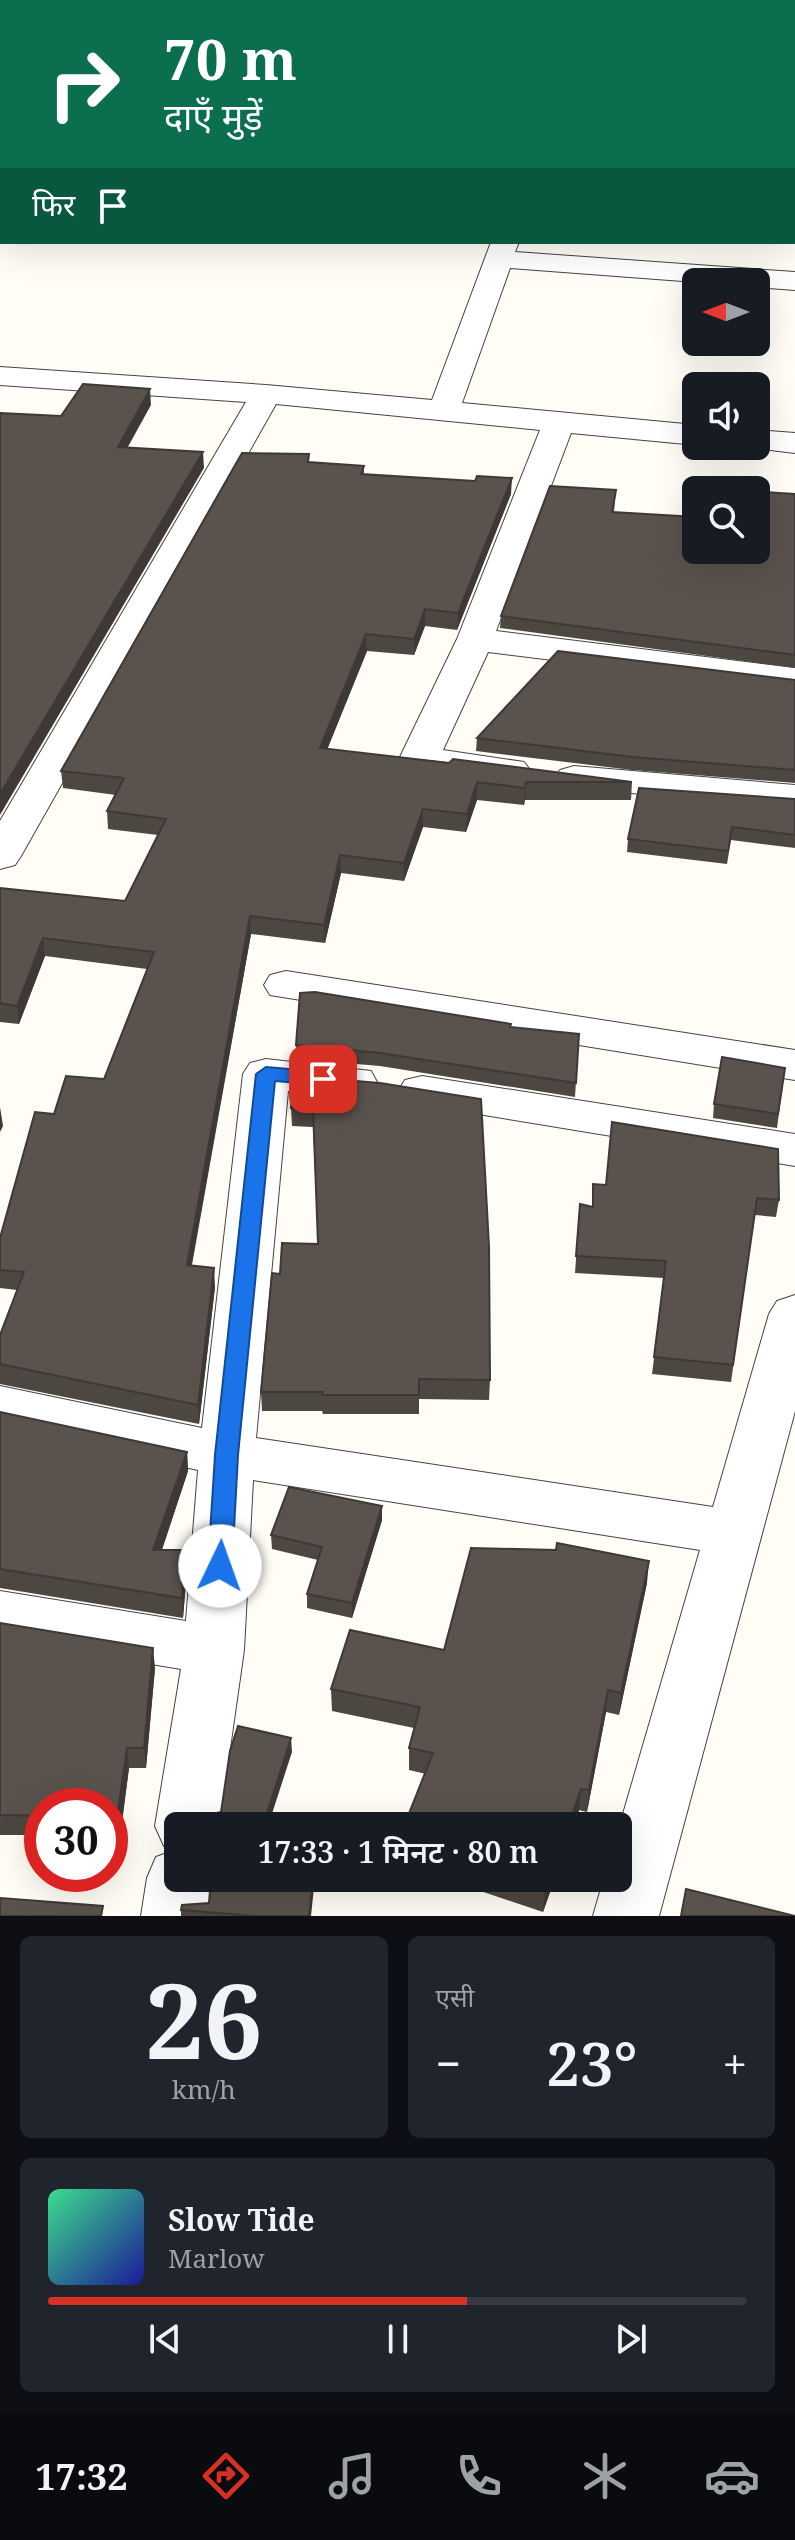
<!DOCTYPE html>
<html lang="hi">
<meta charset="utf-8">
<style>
body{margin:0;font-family:"Noto Serif","Noto Sans Devanagari",serif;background:#20242c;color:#f1f3f6;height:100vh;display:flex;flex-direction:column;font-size:30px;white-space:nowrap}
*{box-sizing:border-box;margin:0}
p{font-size:26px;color:#9ea1a6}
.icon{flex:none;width:44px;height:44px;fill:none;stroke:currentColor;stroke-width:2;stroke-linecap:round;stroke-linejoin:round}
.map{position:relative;height:1916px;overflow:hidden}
.drawer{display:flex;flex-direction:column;gap:20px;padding:20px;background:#0d0f14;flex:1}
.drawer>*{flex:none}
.top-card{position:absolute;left:0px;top:0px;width:796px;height:244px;box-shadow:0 8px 32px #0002;background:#0b6e4f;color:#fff;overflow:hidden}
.needle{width:52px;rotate:270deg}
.buttons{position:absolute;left:682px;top:268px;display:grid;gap:16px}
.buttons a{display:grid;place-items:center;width:88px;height:88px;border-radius:12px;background:#171b24;box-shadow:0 8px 32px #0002;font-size:40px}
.speed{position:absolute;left:24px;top:1788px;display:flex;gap:16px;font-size:40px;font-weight:700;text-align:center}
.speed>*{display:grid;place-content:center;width:104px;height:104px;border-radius:50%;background:#171b24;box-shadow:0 8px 32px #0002;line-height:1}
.speed .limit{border:12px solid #d22;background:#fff;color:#111}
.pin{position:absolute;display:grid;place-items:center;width:68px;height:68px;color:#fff;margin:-34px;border-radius:16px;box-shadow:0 4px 12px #0006}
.me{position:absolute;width:88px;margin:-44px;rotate:3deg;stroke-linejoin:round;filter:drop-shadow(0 0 6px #0008)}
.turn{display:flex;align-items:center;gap:28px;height:168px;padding:0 32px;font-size:36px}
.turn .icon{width:104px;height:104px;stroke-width:2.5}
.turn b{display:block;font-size:56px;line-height:68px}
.then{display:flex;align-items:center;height:76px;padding:0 32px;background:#0003;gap:16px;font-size:30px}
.big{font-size:60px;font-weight:600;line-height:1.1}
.drawer .tile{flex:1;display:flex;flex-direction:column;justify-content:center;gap:12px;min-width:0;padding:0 28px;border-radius:12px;background:#20242c}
.drawer .dial{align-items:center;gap:0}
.dial b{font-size:104px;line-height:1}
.song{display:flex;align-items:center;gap:24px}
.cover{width:96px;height:96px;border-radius:12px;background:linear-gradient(135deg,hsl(150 70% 55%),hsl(240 70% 35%))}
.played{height:8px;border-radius:4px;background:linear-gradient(90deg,#d93025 60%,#363941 60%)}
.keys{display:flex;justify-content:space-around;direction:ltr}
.heat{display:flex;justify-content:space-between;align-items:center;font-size:44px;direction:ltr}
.drawer .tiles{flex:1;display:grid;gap:20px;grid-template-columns:1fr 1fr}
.tile:last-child{grid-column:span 2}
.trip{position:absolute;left:164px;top:1812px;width:468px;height:80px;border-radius:12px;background:#171b24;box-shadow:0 8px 32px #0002;font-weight:600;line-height:80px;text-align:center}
.tabs{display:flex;height:128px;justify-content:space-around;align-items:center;background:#090b0e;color:#9ea1a6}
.tabs .icon{width:56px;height:56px}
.tabs .selected{color:#d93025}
.tabs b{font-size:36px;color:#f1f3f6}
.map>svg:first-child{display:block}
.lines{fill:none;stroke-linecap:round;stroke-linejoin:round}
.minor-casing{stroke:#444;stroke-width:2}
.minor{fill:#fff;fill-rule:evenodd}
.wall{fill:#4d4742}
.shaded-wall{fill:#3f3936}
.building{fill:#5a524d;stroke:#3f3936;stroke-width:2}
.route{fill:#1a73e8;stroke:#114b97;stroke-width:2}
</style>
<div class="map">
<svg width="795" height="1916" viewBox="0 0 795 1916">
<rect width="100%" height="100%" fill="#fffdf5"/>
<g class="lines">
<g class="minor-casing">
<path id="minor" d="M754,0H795V8L794,2Z
M0,20H2V34H0Z
M794,81H795V95H794Z
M0,95H2V109H0Z
M2,185V202L0,203V186Z
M491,242H519L515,252L795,272V290L756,287V282H696L510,268L462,403L696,425V445L571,433L496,631L795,668V690L488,652L443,750L524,762L530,770L524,778L510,782L405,767L399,759L457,639L540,430L276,404L21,856L15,865L0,869V821L246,402L0,385V367L266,385L432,400Z
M756,430L795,433V453L745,447L756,446Z
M574,766L795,785V809L560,786L554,778L560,770Z
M286,971L795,1050V1080L270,995L264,985L270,975Z
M266,1059L371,1071L377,1082L371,1093L354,1097L288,1091L256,1438L713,1507L769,1314L777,1301L795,1295V1411L659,1916H593L604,1878H618V1831L700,1550L253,1480L244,1650L219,1826H178V1878H211L207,1916H141L147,1878L156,1857L175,1850L164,1846L155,1826L181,1669L0,1639V1591L186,1621L198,1470L0,1428V1386L202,1428L243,1074L250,1063Z
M422,1076L795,1134V1166L405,1102L398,1091L405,1080Z"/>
</g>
<use href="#minor" class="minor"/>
</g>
<path class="wall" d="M309,462L364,466V474L511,494L457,630L425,626L414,655L367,651L327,749L632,782L631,800H525L524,805L477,800L466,832L423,827L404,881L341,873L325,943L251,934L192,1265L215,1287L199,1424L0,1384V1335L17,1290L0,1288V1238L54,1114L104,1079L147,969L45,956L19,1024L0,1022V888L125,901L158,835L108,829L107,811L116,795L63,788L61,771Z
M616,490L614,512L696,550L764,503L765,492L795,494V668L500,628L501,616Z
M795,680V783L632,770L476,751L477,738Z
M795,799V848L731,840L727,864L627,852L628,839Z
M511,1027L579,1034L575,1097L380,1066L297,1059L296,1045Z
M785,1068L777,1128L713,1118L714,1104Z
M294,1076L490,1380L489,1400L419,1399V1414H323L322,1411H262L261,1392L280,1274L318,1244L313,1127L292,1126L291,1108Z
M593,1184L779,1200L776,1217L755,1215L731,1382L652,1374L664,1278L575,1273L580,1204L592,1207Z
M0,1412L187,1452L188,1471L162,1550H185L187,1570L183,1618L0,1588Z
M382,1520L352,1618L307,1608V1594L318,1560L272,1549L271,1535Z
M647,1583L619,1715L606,1712L587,1812L409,1770V1748L414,1728L332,1711L331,1689L444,1650Z
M0,1623L155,1668L146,1768H129L120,1837H110V1806H42V1835H0Z
M442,1878H555L543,1912Z
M209,1903L311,1916H181V1910Z"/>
<path class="shaded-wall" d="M150,389L151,405L119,463L118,447Z
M203,452L204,468L0,815V794Z
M512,478L511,494L457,630L458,613Z
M425,609V626L414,655V639Z
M366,634L367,651L321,765L320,748Z
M477,782V800L466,832L467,814Z
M526,782L525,800L524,805L525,788Z
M423,809V827L404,881V863Z
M340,855L341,873L325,943L324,925Z
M250,916L251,934L188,1284L187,1265Z
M43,938L45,956L19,1024L17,1006Z
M0,1107L3,1126L0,1132Z
M214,1268L215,1287L199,1424L198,1405Z
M187,1452L188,1471L155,1570L153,1550Z
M382,1506V1520L352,1618V1603Z
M185,1550L187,1570L183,1618L182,1598Z
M649,1561L647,1583L619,1715L621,1693Z
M153,1648L155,1668L146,1768L144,1748Z
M608,1690L606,1712L587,1812L589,1790Z
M291,1738L292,1752L268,1826H263Z
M127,1748L129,1768L120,1837L117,1818Z
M581,1789L579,1811L574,1826H568Z
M313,1878H315L311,1916H309Z
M549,1878H555L543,1912L545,1890Z"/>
<path class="building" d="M83,384L150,389L118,447L203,452L0,794V413L61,416Z
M242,453L309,454L308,462L364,466L361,474L475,481L477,476L512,478L458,613L425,609L414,639L366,634L320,748L449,763L453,759L632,782H526L525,788L477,782L467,814L423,809L404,863L340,855L324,925L250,916L187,1265L214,1268L198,1405L0,1364V1335L24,1272L0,1270V1238L35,1112L54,1114L66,1076L104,1079L154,952L43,938L17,1006L0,1003V888L125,901L166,819L107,811L124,778L61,771Z
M550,486L616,490L612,512L696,517V550H756V502L765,503V492L795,494V655L501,616Z
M558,651L795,680V770L633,757L477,738Z
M639,788L795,799V835L732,827L728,851L628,839Z
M315,992L511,1024L510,1027L579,1034L576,1083L380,1053L296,1045L300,993Z
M722,1057L785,1068L778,1114L714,1104Z
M294,1076L380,1083L481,1099L489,1246L490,1380L419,1379V1395H322L323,1392H261L272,1273L280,1274L282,1243L318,1244L313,1108H291Z
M612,1122L778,1149L779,1200L757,1198L733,1365L654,1357L666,1261L576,1256L580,1204L593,1207V1184L606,1185Z
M0,1412L187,1452L153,1550H185L182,1598L0,1569Z
M289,1487L382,1506L352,1603L307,1594L322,1547L271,1535Z
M557,1543L649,1561L621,1693L608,1690L589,1790L581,1789L568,1826H404L433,1753L409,1748L420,1707L331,1689L350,1630L444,1650L471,1548L556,1550Z
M0,1623L153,1648L144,1748H127L117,1818L110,1817V1806H42V1816L0,1815Z
M238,1726L291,1738L263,1826H205L208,1815L221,1812L230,1751Z
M211,1878H313L309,1916H257L181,1910L182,1905L209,1903Z
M508,1878H549L545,1890Z
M686,1889L795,1916H681Z
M0,1898L103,1906L101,1916H0Z"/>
<path class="route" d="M266,1067L323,1072L333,1079L323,1085L275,1081L238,1455L232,1566L228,1573L220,1576L211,1573L208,1566L215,1455L256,1074Z"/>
</svg>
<div class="buttons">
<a><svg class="needle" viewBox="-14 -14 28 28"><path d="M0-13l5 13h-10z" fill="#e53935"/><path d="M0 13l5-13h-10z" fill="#9ea1a6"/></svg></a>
<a><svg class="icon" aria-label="sound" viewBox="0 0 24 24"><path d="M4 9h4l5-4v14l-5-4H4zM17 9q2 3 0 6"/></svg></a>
<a><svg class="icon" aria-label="search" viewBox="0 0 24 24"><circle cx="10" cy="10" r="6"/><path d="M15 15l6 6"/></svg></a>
</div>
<div class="speed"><div class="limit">30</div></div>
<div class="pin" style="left:323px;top:1079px;background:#d93025"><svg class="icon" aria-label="arrive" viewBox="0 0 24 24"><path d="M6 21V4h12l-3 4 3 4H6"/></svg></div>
<svg class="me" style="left:220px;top:1566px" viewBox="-20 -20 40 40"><circle r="19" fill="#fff"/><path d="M0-13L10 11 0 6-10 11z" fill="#1a73e8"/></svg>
<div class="trip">17:33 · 1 मिनट · 80 m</div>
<div class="top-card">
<div class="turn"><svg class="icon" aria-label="right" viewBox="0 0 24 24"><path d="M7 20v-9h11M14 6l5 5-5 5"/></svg><div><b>70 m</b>दाएँ मुड़ें</div></div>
<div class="then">फिर<svg class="icon" aria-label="arrive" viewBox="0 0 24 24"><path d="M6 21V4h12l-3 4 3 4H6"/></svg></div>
</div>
</div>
<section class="drawer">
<div class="tiles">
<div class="tile dial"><b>26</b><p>km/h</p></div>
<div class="tile"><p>एसी</p>
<div class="heat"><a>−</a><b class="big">23°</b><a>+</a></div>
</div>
<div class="tile">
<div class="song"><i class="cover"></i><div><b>Slow Tide</b><p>Marlow</p></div></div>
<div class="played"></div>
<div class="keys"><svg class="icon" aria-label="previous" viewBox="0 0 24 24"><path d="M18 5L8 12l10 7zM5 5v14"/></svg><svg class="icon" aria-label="pause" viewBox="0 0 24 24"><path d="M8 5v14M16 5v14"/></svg><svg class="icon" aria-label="next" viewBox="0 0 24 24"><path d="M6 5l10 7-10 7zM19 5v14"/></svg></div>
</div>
</div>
</section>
<nav class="tabs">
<b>17:32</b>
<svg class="icon selected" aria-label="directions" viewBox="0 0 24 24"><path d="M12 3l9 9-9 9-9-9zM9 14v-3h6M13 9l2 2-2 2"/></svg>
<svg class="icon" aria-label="music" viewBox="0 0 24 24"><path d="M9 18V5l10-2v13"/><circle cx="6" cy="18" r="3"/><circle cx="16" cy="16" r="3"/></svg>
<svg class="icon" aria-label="phone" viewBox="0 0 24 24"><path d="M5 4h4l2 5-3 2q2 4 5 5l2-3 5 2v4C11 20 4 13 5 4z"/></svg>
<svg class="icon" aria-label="climate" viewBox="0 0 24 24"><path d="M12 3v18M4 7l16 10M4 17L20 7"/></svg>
<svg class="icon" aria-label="car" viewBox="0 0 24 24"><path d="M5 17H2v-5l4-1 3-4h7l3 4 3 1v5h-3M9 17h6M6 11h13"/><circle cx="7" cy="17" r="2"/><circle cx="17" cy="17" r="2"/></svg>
</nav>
